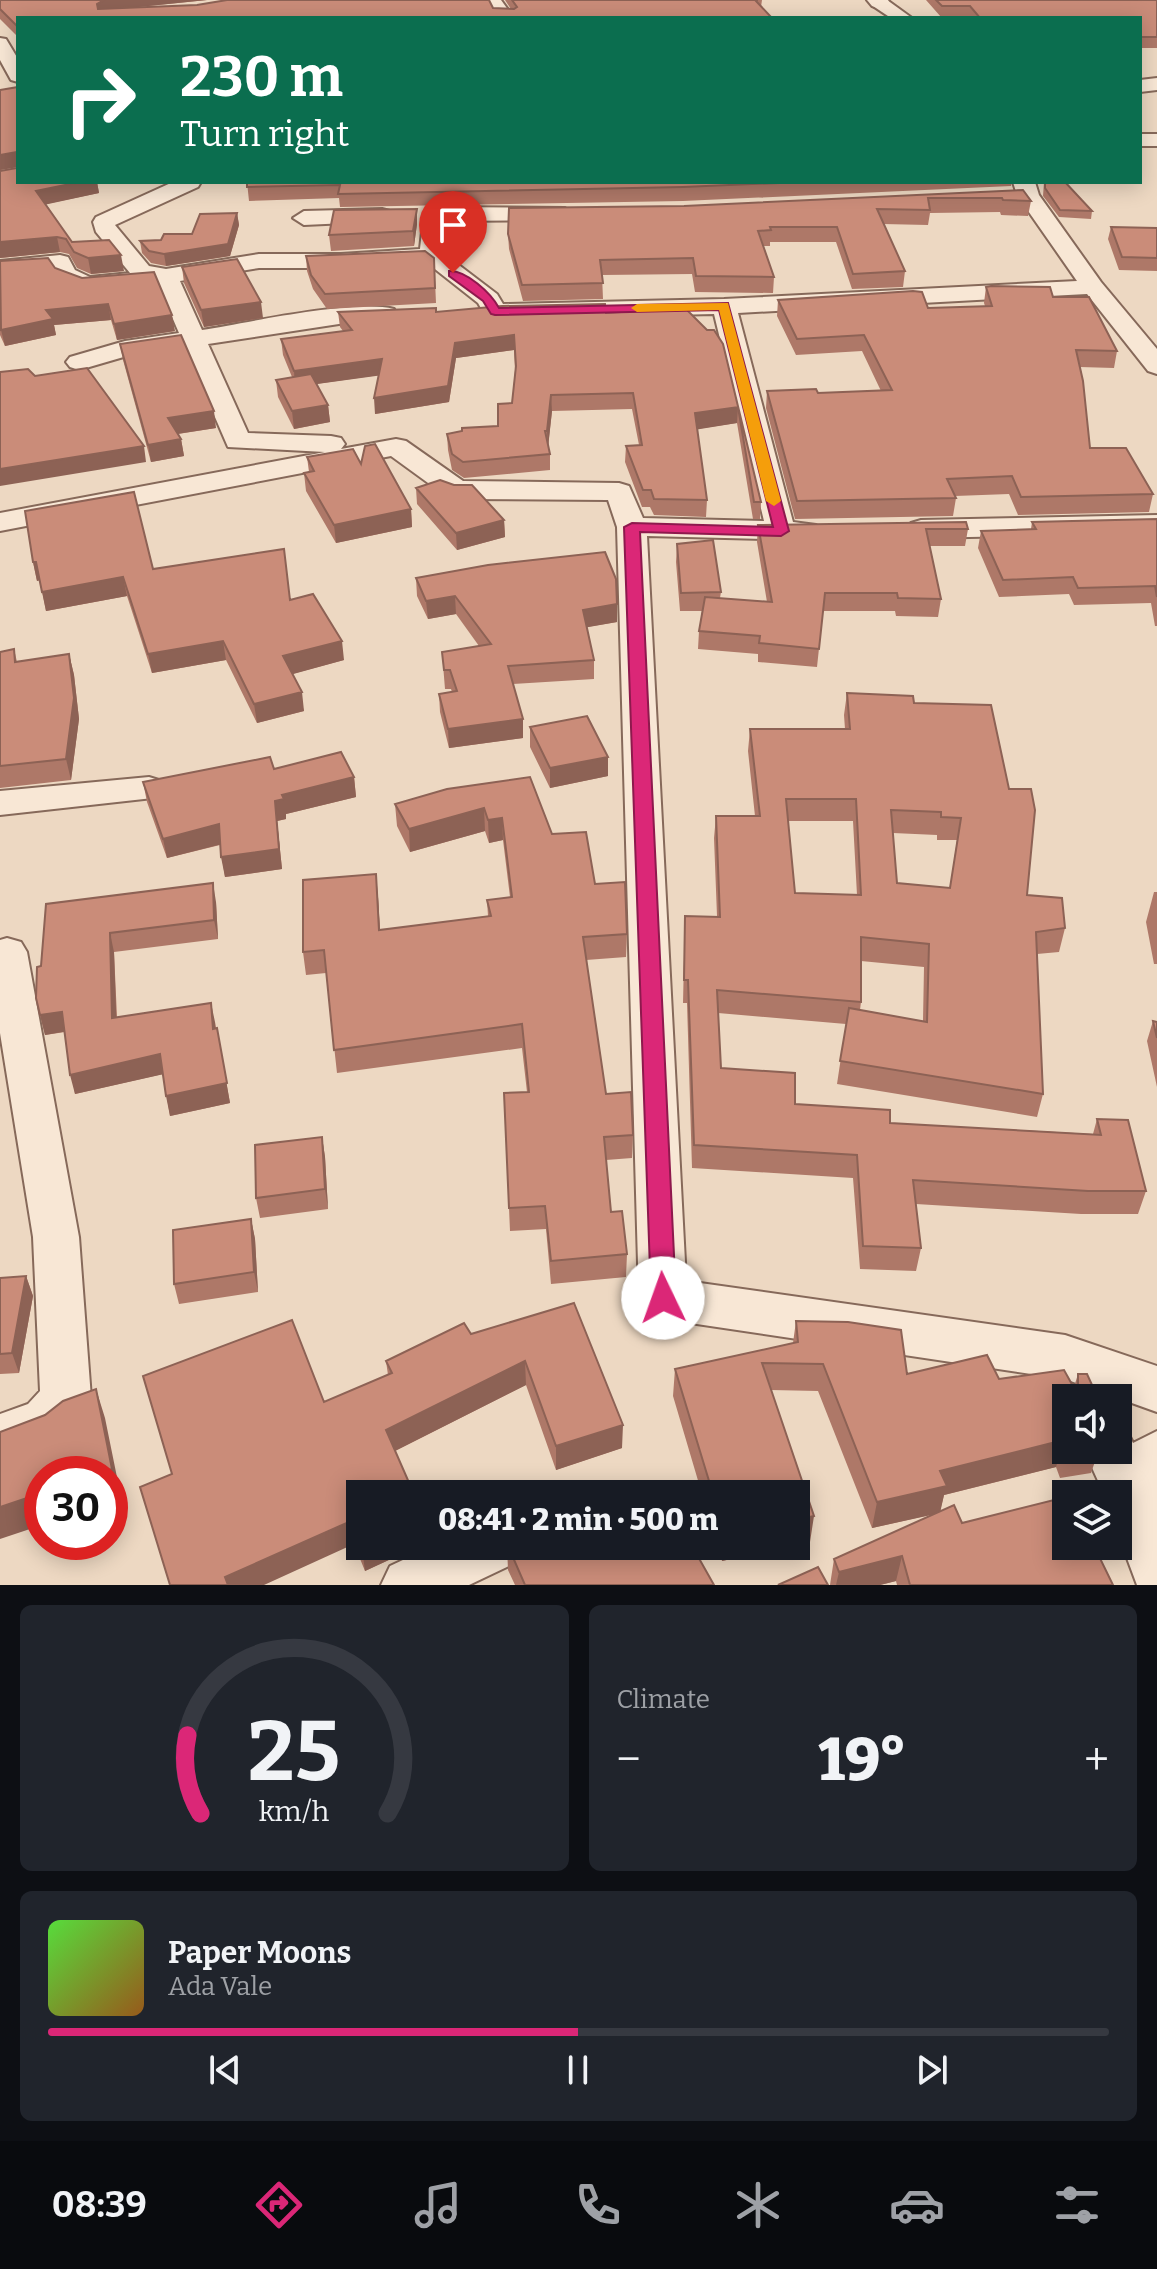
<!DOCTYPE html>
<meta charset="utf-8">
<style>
body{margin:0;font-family:Bitter,serif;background:#20242c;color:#f1f3f6;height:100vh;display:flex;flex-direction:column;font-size:30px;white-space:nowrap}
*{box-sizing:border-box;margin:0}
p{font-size:26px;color:#9ea1a6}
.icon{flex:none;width:44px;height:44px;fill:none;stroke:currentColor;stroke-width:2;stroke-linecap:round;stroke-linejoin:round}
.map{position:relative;height:1585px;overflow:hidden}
.panel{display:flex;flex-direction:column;gap:20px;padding:20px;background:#0d0f14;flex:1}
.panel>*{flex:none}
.top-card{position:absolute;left:16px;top:16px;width:1126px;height:168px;border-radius:0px;box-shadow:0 4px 20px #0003;background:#0b6e4f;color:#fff;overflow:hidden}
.buttons{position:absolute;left:1052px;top:1384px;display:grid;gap:16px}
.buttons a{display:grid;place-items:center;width:80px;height:80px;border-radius:0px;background:#171b24;box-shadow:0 4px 20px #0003;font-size:40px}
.speed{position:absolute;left:24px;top:1456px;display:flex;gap:16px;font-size:40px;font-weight:700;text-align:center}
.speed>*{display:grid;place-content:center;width:104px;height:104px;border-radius:50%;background:#171b24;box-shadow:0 4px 20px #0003;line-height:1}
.speed .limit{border:12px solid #d22;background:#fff;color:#111}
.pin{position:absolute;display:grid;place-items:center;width:68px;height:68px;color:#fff;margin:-82px -34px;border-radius:50% 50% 50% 0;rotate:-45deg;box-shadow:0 0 8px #0007}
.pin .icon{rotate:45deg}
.me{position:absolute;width:88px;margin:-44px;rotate:357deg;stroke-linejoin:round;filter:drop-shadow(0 0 6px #0008)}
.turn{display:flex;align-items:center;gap:28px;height:168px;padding:0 32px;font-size:36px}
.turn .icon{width:104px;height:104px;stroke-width:2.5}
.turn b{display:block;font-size:56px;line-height:68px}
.big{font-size:60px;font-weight:800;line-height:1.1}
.panel .widget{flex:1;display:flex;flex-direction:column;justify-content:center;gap:12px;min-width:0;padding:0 28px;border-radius:12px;background:#20242c}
.panel .dial{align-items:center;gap:0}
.dial svg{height:208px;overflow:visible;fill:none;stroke:#363941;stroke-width:7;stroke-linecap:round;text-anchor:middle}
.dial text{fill:#f1f3f6;stroke:none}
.song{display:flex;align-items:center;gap:24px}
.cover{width:96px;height:96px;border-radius:12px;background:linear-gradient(135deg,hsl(110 70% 55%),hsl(30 70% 35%))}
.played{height:8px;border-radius:4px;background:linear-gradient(90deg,#db2777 50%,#363941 50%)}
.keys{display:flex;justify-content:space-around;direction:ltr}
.heat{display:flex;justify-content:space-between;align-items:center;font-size:44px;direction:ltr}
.panel .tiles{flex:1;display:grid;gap:20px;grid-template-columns:1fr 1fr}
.widget:last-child{grid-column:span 2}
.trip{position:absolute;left:346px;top:1480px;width:464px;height:80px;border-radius:0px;background:#171b24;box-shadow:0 4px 20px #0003;font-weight:800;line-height:80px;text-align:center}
.dock{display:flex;height:128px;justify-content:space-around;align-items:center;background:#090b0e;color:#9ea1a6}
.dock .icon{width:56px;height:56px}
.dock .active{color:#db2777}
.dock b{font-size:36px;color:#f1f3f6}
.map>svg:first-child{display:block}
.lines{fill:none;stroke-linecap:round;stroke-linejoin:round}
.minor-casing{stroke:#86695a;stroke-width:4}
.tertiary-casing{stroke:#86695a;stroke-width:4}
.minor{fill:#f8e7d5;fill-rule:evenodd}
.tertiary{fill:#f8e7d5;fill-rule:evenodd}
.wall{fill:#ae7868;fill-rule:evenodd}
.shaded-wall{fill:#8d6255}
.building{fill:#ca8c79;stroke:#8d6255;stroke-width:2;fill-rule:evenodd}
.route{fill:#db2777;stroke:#8e194d;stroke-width:2}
.slow{fill:#f59e0b}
</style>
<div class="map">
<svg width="1157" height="1585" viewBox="0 0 1157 1585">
<rect width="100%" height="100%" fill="#edd8c2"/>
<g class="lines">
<g class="minor-casing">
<path id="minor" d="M484,0H501L514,18H496Z
M872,0H887L912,18H891L873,6Z
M0,38L6,39L18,59V82L11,80L0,60Z
M1157,78V90L1140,92V80Z
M1140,134H1157V146H1140Z
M173,182H201L198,187L115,225L149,266L166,269L259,254H341L420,249L424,214L435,207L565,208L568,213L565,218L557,220L445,221L443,253L497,294L503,304L724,299L1077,281L1017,195L1013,182H1035L1039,195L1101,282L1157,349V374L1148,371L1087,294L738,313L793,522L816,525L821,531L816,537L806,540L647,536L686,1281L1065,1335L1157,1366V1412L1065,1379L663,1319L646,1313L639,1298L617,527L608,500L456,499L446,496L391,456L0,531V513L325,452L228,447L185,348L127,356L79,370L70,367L66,362L70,357L125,341L179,333L158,284C128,287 68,304 52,270L0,275V261L60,255L68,257L75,270L90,277L130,273L96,232L93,222L96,217ZM426,262L478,303L486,317L495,319L714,314L764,521L643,518L629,486L619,483L463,481L406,441L396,439L341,449L345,444L341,438L331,436L248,433L208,344L352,322L394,319L397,314L394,309C353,299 247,323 202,330L180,281L259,268H341Z
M382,209L390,211L393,216L390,221L304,225L293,218L304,211Z
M1157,515V533L921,538L911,535L906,529L911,523L921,520Z
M149,777L162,781L167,789L162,797L0,815V791Z
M7,938L21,942L27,952L79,1237L91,1398C70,1444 43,1445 0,1462V1414L28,1404L40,1391L33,1237L0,1033V940Z
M1118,1429L1128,1433L1133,1443L1157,1431V1585H1137L1118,1534V1494H1104L1084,1450H1118Z
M433,1546H517V1547L509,1566L469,1585H381L390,1566Z"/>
</g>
<g class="tertiary-casing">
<path id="tertiary" d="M867,0H888L889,2L879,8L872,6Z"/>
</g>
<use href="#minor" class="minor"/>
<use href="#tertiary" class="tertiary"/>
</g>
<path class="wall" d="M0,0H207L129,8H493L511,9L505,0H762L761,7L18,18V37L0,19Z
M926,0H1157V48H1140V18H970L969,16L941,17Z
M18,87V182H97L99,193L46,204L72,242L124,271L91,274L77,268L69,254L60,252L0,258V171L17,168V167L0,170V90Z
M247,182H1012L1011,186L683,201L340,207L339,198L249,201Z
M1044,182H1065L1092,211L1091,219L1059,217L1043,196Z
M1023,190L1031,201L1028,216L1001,215L1000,212L930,213L928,225L883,224L905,271L903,287L852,289L836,242H770V246H763L774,277L773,293L695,292L692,274L602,275L603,299L523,301L509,249L508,234L684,206Z
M417,209V224L414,246L331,251L329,235Z
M237,213L239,225L230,256L166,266L151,263L142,253L140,241L161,240L192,234Z
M1111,227L1157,228V271L1119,270L1108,239Z
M306,256L434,258L436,303L327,309L313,289L307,271Z
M0,261L55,268L175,331L117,340L111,320L54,325L56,335L5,346L0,335Z
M182,267L263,318L204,327L184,283Z
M986,287L1053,297L1117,351L1114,368L1080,367L1090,448L1153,494L1149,512L1018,515L1009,494L955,496L956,498L953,516L795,519L766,408L767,391L818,393L881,391L862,351L796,355L777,316L778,300L928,308L985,306L984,303Z
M338,312L606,313L707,330L723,344L761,502L760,519H753L737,423L697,429L707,500L706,517L654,515L650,507H642L625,462L626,446L639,445L632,409L552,411L548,446L550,454V470L464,478L452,470L448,450L447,434L498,426L512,403L515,370L514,350L456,358L449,402L375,414L379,375L316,384L328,405L330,422L294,429L278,397L276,380L292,377L283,355L281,339L343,331L340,327Z
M120,344L216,428L178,434L181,439L184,456L151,462L123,360Z
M307,457L361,464L411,509L412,527L336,543L306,491L304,473L309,472Z
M416,488L504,520L505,537L457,550L417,504Z
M1157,519V626H1155L1151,603L1074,605L1069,594L999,597L978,548L981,531L1031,529L1032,522Z
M758,525L968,529L965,546H930L941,599L938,617L896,616L895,611H823L817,667L758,662V654L698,649L699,631L702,611H680L676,562L677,544L721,592L720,598L767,602L757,542Z
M33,562L153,569L290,600L344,660L292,674L304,711L257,723L226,660L152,673L127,596L46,611L40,580L37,581Z
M416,578L617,622L587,627L594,660V679L513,684L523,738L449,748L440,712L439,694L452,692L451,689H445L442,652L479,646L456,614L428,619L417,596Z
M14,649L17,662L69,654L74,675L79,719L71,780L0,788V652Z
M847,693L914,703L1027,895L1065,928L1059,952L1037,954L1043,1094L1037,1117L837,1084L846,1024L718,1013L721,1068L795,1104L890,1123L1093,1134L1097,1119L1146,1191L1138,1214H1081L916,1204L921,1248L916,1271L860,1269L853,1178L692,1168L687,1003H683L685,916H717L714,838L716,816H755L748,751L750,729H845L844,715ZM788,821H853L857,895L795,893ZM893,833L937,835V840H957L950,888L897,883ZM861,961L924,967L923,1021L860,1010L861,1002Z
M530,727L608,757V776L550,788L530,747Z
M274,769L354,777L356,797L286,814V819L277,821L282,869L225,877L220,845L167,858L147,802L143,782Z
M447,789L552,834L595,884L627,934L626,957L586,960L606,1094L633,1135L632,1158L606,1160L611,1212L627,1254L626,1277L551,1284L546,1229L510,1231L504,1093L527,1092L522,1048L337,1073L326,973L306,975L303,952L378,897L380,930L488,916L487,900L510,897L503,840L489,843L485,831L410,852L397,826L395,804Z
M1154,892H1157V964H1154L1146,922Z
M216,902L218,939L114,952L117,1017L215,1022L230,1103L170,1116L163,1074L75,1094L65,1032L45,1035L40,1015L41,966L46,904Z
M1153,1021L1157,1022V1087L1147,1041Z
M322,1137L325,1157L328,1209L260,1218L256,1198Z
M251,1219L255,1239L258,1292L179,1304L174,1284Z
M26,1276L33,1296L19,1373L0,1374V1278Z
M574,1303L622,1448L556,1470L526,1385L395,1451L360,1494V1546H419L365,1571L354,1544L172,1474L324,1402L388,1375L386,1361Z
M796,1321L907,1374L999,1379L1074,1387L1078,1374H1087L1066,1398V1450H1099L1091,1473L1060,1478L1056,1467L944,1495L940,1511L962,1523L1113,1585H897L896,1581L880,1585H830L834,1559L934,1514L872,1528L818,1391L771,1390L810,1542L796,1545V1494H702L673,1396L675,1369L793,1343Z
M507,1546L714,1585H515L508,1570Z
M718,1546H791L722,1561Z"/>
<path class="shaded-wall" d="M104,0H207L109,10L99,15L97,4Z
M17,152L18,167L0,170V155Z
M80,182H97L99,193L39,206L36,191Z
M417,209V224L414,246L413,231Z
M237,213L239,225L230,256L166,266L164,254Z
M57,237L60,252L0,258V242Z
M121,255L124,271L91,274L88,258Z
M261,302L263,318L204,327L201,310Z
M108,304L111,320L54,325L56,335L5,346L1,330L46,310Z
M172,315L175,331L117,340L114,324Z
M514,335V350L456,358L449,402L375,414L374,398L455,343Z
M382,359L383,375L295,387L294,371Z
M551,395L552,411L548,448L547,431Z
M328,405L330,422L294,429L292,411Z
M738,407L737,423L694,430L695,413Z
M214,411L216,428L170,435L168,418Z
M181,439L184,456L151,462L148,445Z
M144,446L146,462L0,486V469Z
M411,509L412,527L336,543L334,525Z
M504,520L505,537L457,550L456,533Z
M33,562H36L40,580L37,581Z
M123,577L127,596L46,611L42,592Z
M455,596L456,614L428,619L426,601Z
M617,604V622L583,628V610Z
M223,641L226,660L152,673L148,654Z
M342,641L344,660L286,676L283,656Z
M69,654L74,675L79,719L71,780L66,759Z
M302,692L304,711L257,723L254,704Z
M523,719V738L449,748L448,729Z
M608,757V776L550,788V768Z
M354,777L356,797L286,814V819L277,821L282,869L225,877L221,857L282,795Z
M484,808L485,831L410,852L409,829Z
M502,818L503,840L489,843L488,820Z
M219,824L222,844L167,858L163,839Z
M376,874L378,897L381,953L379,930Z
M213,883L216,902L218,939L214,920Z
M110,933L114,952L117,1038L112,1018Z
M211,1003L215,1022L216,1049L213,1029Z
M62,1012L68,1031L45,1035L40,1015Z
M217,1028L230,1103L170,1116L166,1096Z
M160,1054L164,1074L75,1094L70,1075Z
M322,1137L325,1157L328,1209L325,1189Z
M251,1219L255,1239L258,1292L254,1272Z
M26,1276L33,1296L19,1373L12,1353Z
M525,1361L526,1385L389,1454L386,1430Z
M96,1389L105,1418L121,1497L110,1501V1474H96Z
M623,1425L622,1448L556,1470V1446Z
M1064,1440L1056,1467L944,1495L940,1513L872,1528L877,1502L940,1471Z
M42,1493V1525L0,1539V1507Z
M814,1516L810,1542L796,1545V1520Z
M351,1521L354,1544L264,1585H228L225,1577Z
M367,1546H419L365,1571L362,1548Z
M724,1546H791L722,1561Z
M902,1556L896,1581L880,1585H836L839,1572Z"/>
<path class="building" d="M0,0H104L97,4L98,9L197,5L227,0H489L493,8L514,9L517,7L512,0H758H755L772,18H18V27L0,9Z
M936,0H1157V37H1140V18H980L970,6H942Z
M18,87V182H80L36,191L72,242L109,240L121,255L88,258L74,252L66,239L57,237L0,242V171L17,168V152L0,155V90Z
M247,182H802L683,187L338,194L340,185L247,187Z
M1045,182H1065L1092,211L1060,210L1045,188Z
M1023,190L1031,201L1003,200L1002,198H928L930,210L877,209L905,271L853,274L837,227H770L771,230L758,231L774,277L696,276L693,258L600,260L603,283L522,285L508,234L509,208L684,206Z
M417,209L413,231L329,235L334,210Z
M237,213L228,244L164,254L149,251L140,241L161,240L164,234H192L200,214Z
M1111,227L1157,228V258L1122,257Z
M425,251L434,258L435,288L325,294L311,275L306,256Z
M48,258L55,268L82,278L154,272L172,315L114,324L108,304L46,310L53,319L1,330L0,261Z
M237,259L261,302L201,310L182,267Z
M991,286L1050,287L1053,297H1089L1117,351L1076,350L1083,381L1090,448H1126L1153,494L1021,497L1012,476L947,479L956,498L797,501L767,391L816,389L818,393L892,390L864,335L797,339L778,300L913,291L922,292L928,308L992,306L986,287Z
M605,304L606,313L685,308L707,330H714L723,344L761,502H754L738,407L695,413L707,500L654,499L651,490H643L626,446L642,445L633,393L551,395L547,431H545L550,454L463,462L452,454L447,434L462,431V428L498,426V404L512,403L516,366L514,335L455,343L448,386L374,398L382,359L294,371L281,339L352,330L338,312L436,308V312L502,306Z
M181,335L214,411L168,418L181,439L148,445L120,344Z
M87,368L144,446L0,469V372L28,369L35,376Z
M311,374L328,405L292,411L276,380Z
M375,444L411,509L334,525L304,473L314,471L307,457L353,449L361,464L365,446Z
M440,480L454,485H472L504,520L456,533L416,488Z
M134,492L153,569L284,549L290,600L313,594L342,641L283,656L302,692L254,704L223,641L148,654L123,577L42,592L36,562H33L25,511Z
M1157,519V597L1155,586L1078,588L1073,577L1003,580L981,531L1036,529L1032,522Z
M966,522L968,529H926L941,599L898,598L897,593H825L819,649L759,643L760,636L699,631L705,597L772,602L758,525Z
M713,540L721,592L681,593L677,544Z
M605,552L616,579L617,604L583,610L594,660L508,666L523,719L448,729L439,694L457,691L450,670H444L442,652L491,644L455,596L426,601L416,578L488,565Z
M14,649L15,662L69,654L74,698L66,759L0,766V652Z
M847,693L913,696L914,703L991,705L1009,789H1031L1035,810L1027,895L1062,898L1065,928L1036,932L1043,1094L840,1061L849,1008L927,1022L929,944L861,937V1002L717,990L721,1068L795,1073V1104L890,1110V1123L1101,1135L1097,1119L1128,1120L1146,1191H1088L913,1180L921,1248L863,1246L857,1155L694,1145L688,980H684L685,916L720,917L716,816H760L750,729H850ZM786,799H856L861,895L795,893ZM891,810L941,812V817L961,818L950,888L897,883Z
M587,716L608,757L550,768L530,727Z
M341,752L354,777L282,795L284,799L275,801L279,849L221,857L219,824L163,839L143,782L270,757L274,769Z
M530,777L552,834L586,832L595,884L625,882L627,934L583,937L606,1094L631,1092L633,1135L604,1137L611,1212L622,1211L627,1254L551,1261L545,1206L509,1208L504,1093L529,1092L522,1024L334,1050L324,950L303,952V880L376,874L379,930L491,916L487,900L512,897L502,818L488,820L484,808L409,829L395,804L447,789Z
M213,883L214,920L110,933L112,1018L211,1003L213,1029L217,1028L227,1083L166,1096L160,1054L70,1075L62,1012L40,1015L36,998L37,967L41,966L46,904Z
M1153,1021L1157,1022V1038Z
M322,1137L325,1189L256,1198L255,1145Z
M251,1219L254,1272L174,1284L173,1230Z
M26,1276L12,1353L0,1354V1278Z
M574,1303L623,1425L556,1446L525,1361L386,1430L414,1494H360V1544L351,1521L225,1577L228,1585H170L140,1487L172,1474L143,1376L292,1320L324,1402L392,1373L386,1361L464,1323L471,1334Z
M796,1321L848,1322L901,1330L907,1374L987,1355L999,1379L1064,1370L1074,1388L1078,1385V1374H1087L1098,1398H1066V1444L1064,1440L940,1471L947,1486L877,1502L823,1364L762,1363L814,1516L796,1520V1494H713L675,1369L798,1342Z
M96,1389L112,1469L96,1474H42V1493L0,1507V1432L45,1415L63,1401Z
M656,1482L663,1494H631Z
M1066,1497V1546H1094L1113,1585H910L902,1556L839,1572L834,1559L954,1505L962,1523Z
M508,1546H692L714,1585H525Z
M818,1567L828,1585H778Z"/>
<path class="route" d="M449,271C466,270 491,293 499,308L728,303L789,531L781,536L640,532L676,1298L672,1305L663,1308L655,1305L651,1298L624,527L632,523L773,527L719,310L495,315L491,314L483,301L449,276Z"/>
<path class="slow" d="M728,303L781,501L774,506L766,501L719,310L637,312L631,308L637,304Z"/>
</svg>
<div class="buttons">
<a><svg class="icon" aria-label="sound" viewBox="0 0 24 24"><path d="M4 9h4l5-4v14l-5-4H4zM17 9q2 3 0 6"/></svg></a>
<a><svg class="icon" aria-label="layers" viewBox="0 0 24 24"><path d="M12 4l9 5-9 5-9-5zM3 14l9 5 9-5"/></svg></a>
</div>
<div class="speed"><div class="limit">30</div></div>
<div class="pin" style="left:453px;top:273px;background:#d93025"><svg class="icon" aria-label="arrive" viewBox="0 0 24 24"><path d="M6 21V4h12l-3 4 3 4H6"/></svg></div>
<svg class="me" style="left:663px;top:1298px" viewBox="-20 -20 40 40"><circle r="19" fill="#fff"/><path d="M0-13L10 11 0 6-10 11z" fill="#db2777"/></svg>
<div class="trip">08:41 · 2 min · 500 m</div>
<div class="top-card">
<div class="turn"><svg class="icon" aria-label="right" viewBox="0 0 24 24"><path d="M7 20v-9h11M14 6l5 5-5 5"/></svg><div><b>230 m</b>Turn right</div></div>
</div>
</div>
<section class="panel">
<div class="tiles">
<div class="widget dial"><svg viewBox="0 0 100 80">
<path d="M14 69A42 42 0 1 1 86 69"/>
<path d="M14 69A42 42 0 0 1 9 39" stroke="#db2777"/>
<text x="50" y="56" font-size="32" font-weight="700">25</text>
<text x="50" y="72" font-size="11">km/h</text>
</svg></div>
<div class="widget"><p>Climate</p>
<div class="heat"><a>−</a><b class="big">19°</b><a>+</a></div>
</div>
<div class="widget">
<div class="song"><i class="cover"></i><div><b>Paper Moons</b><p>Ada Vale</p></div></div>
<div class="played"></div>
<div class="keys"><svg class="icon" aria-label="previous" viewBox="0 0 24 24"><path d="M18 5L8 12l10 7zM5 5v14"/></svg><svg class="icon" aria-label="pause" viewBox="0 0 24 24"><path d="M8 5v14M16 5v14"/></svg><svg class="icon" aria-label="next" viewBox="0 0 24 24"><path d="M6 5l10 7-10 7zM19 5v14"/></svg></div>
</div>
</div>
</section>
<nav class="dock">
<b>08:39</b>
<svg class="icon active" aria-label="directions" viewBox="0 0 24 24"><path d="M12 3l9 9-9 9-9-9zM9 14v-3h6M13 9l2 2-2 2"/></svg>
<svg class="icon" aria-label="music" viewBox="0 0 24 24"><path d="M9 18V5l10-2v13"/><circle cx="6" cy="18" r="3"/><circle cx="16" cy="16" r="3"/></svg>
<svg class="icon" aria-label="phone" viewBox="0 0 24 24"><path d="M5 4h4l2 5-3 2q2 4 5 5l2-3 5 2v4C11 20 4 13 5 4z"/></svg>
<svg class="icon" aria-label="climate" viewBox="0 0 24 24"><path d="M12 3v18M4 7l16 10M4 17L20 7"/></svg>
<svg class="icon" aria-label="car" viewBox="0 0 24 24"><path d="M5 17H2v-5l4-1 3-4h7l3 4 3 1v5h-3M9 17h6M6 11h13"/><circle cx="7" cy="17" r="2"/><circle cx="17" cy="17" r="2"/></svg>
<svg class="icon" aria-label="filters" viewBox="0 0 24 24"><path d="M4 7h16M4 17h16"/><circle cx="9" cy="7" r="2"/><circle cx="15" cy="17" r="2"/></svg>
</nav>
